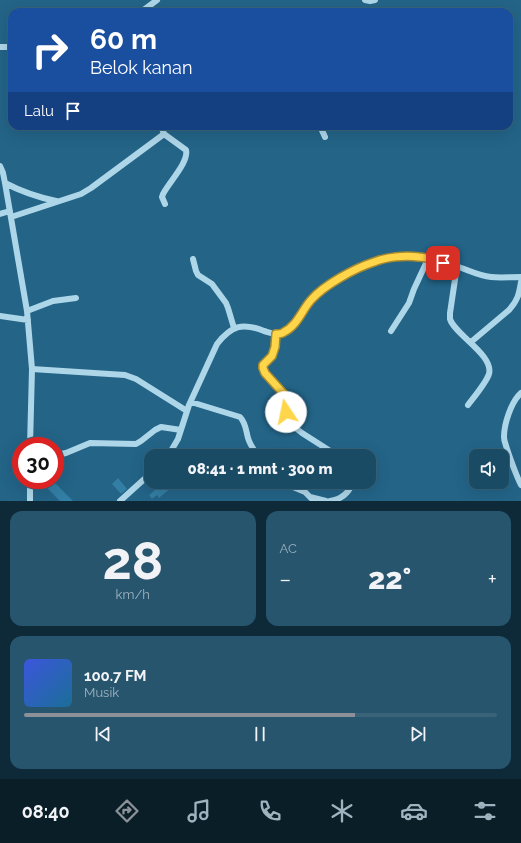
<!DOCTYPE html>
<html lang="id">
<meta charset="utf-8">
<style>
body{margin:0;font-family:Raleway,sans-serif;background:#27556e;color:#f1f3f6;height:100vh;display:flex;flex-direction:column;font-size:15px;white-space:nowrap}
*{box-sizing:border-box;margin:0}
p{font-size:13px;color:#9fb3bf}
.icon{flex:none;width:22px;height:22px;fill:none;stroke:currentColor;stroke-width:2;stroke-linecap:round;stroke-linejoin:round}
.map{position:relative;height:501px;overflow:hidden}
.sheet{display:flex;flex-direction:column;gap:10px;padding:10px;background:#0e2938;flex:1}
.sheet>*{flex:none}
.guide{position:absolute;left:8px;top:8px;width:505px;height:122px;border-radius:12px;box-shadow:0 4px 16px #0002,0 0 0 1px #386379;background:#1a4fa0;color:#fff;overflow:hidden}
.tools{position:absolute;left:469px;top:449px;display:grid;gap:8px}
.tools a{display:grid;place-items:center;width:40px;height:40px;border-radius:8px;background:#1a4b65;box-shadow:0 4px 16px #0002,0 0 0 1px #386379;font-size:20px}
.speed{position:absolute;left:12px;top:437px;display:flex;gap:8px;font-size:20px;font-weight:700;text-align:center}
.speed>*{display:grid;place-content:center;width:52px;height:52px;border-radius:50%;background:#1a4b65;box-shadow:0 4px 16px #0002,0 0 0 1px #386379;line-height:1}
.speed .limit{border:6px solid #d22;background:#fff;color:#111}
.pin{position:absolute;display:grid;place-items:center;width:34px;height:34px;color:#fff;margin:-17px;border-radius:8px;box-shadow:0 2px 6px #0006}
.me{position:absolute;width:44px;margin:-22px;rotate:349deg;stroke-linejoin:round;filter:drop-shadow(0 0 3px #0008)}
.turn{display:flex;align-items:center;gap:14px;height:84px;padding:0 16px;font-size:18px}
.turn .icon{width:52px;height:52px;stroke-width:2.5}
.turn b{display:block;font-size:28px;line-height:34px}
.then{display:flex;align-items:center;height:38px;padding:0 16px;background:#0003;gap:8px;font-size:15px}
.big{font-size:30px;font-weight:800;line-height:1.1}
.sheet .widget{flex:1;display:flex;flex-direction:column;justify-content:center;gap:6px;min-width:0;padding:0 14px;border-radius:12px;background:#27556e}
.sheet .dial{align-items:center;gap:0}
.dial b{font-size:52px;line-height:1}
.song{display:flex;align-items:center;gap:12px}
.cover{width:48px;height:48px;border-radius:6px;background:linear-gradient(135deg,hsl(230 70% 55%),hsl(200 70% 35%))}
.played{height:4px;border-radius:2px;background:linear-gradient(90deg,#8c9099 70%,#386379 70%)}
.keys{display:flex;justify-content:space-around;direction:ltr}
.heat{display:flex;justify-content:space-between;align-items:center;font-size:22px;direction:ltr}
.sheet .tiles{flex:1;display:grid;gap:10px;grid-template-columns:1fr 1fr}
.widget:last-child{grid-column:span 2}
.trip{position:absolute;left:144px;top:449px;width:232px;height:40px;border-radius:12px;background:#1a4b65;box-shadow:0 4px 16px #0002,0 0 0 1px #386379;font-weight:800;line-height:40px;text-align:center}
.tabs{display:flex;height:64px;justify-content:space-around;align-items:center;background:#0a1e28;color:#9fb3bf}
.tabs .icon{width:28px;height:28px}
.tabs .current{color:#8c9099}
.tabs b{font-size:18px;color:#f1f3f6}
.map>svg:first-child{display:block}
.building{fill:#337ea4}
.lines{fill:none;stroke-linecap:round;stroke-linejoin:round}
.minor{stroke:#aed6e9;stroke-width:6}
.route-casing{stroke:#a68a30;stroke-width:10}
.route{stroke:#ffd54a;stroke-width:7}
</style>
<div class="map">
<svg width="521" height="501" viewBox="0 0 521 501">
<rect width="100%" height="100%" fill="#236487"/>
<path class="building" d="M118,478L127,489L121,494L112,484Z
M47,480H52L73,501H60L43,484Z
M165,482H168L172,487L159,498L157,495L152,499L149,495Z"/>
<g class="lines">
<path class="minor" d="M365,0L370,1L375,0
M141,12L157,0
M0,47H12
M320,126L325,137
M164,134L186,150C189,162 169,182 163,194L162,197L165,204
M0,166L3,173L5,183L27,311L32,369L30,446
M5,183C22,192 37,197 56,201
M0,214L10,211
M11,217L81,194L91,188L164,134L161,126
M193,259L196,271L198,275L212,284L226,303L228,308L234,328
M457,266L450,313C450,314 450,318 450,319C455,335 494,355 489,374C486,383 474,397 468,405
M27,311L53,301L76,298
M0,316L28,320
M391,331L409,303L414,289L428,259
M276,334L275,347L272,356L263,365V368L265,373L284,394L286,398V411L293,426L302,433L338,456
M471,342L509,310C518,300 519,294 521,282
M32,369L125,375L136,379L187,411
M521,393C511,402 504,424 504,437C504,441 506,445 507,449C511,461 515,473 521,485
M191,402L240,417C246,423 246,431 248,438C250,445 254,450 258,456
M55,453L61,454L66,453L90,443L136,444L141,441L155,430L161,427L181,430
M168,456L178,439L189,405L217,344C231,326 242,322 264,331C271,333 278,336 285,332C297,326 302,310 311,300C319,291 330,284 340,278C365,263 389,255 418,257C423,257 428,259 433,260C440,262 448,264 456,266C468,270 479,276 491,277C500,278 511,277 521,277
M30,480V501
M281,482L305,492L314,501
M310,497L326,501
M120,501L151,473
M330,501C340,500 351,492 352,482"/>
</g>
<g class="lines">
<g class="route-casing">
<path id="route" d="M286,412V398L284,394L265,373L263,368V365L272,356L275,347L276,334C278,334 282,334 284,332C297,326 302,310 311,300C324,285 355,268 374,262C386,257 405,255 419,257C427,257 435,261 443,263"/>
</g>
<use href="#route" class="route"/>
</g>
</svg>
<div class="tools">
<a><svg class="icon" aria-label="sound" viewBox="0 0 24 24"><path d="M4 9h4l5-4v14l-5-4H4zM17 9q2 3 0 6"/></svg></a>
</div>
<div class="speed"><div class="limit">30</div></div>
<div class="pin" style="left:443px;top:263px;background:#d93025"><svg class="icon" aria-label="arrive" viewBox="0 0 24 24"><path d="M6 21V4h12l-3 4 3 4H6"/></svg></div>
<svg class="me" style="left:286px;top:412px" viewBox="-20 -20 40 40"><circle r="19" fill="#fff"/><path d="M0-13L10 11 0 6-10 11z" fill="#ffd54a"/></svg>
<div class="trip">08:41 · 1 mnt · 300 m</div>
<div class="guide">
<div class="turn"><svg class="icon" aria-label="right" viewBox="0 0 24 24"><path d="M7 20v-9h11M14 6l5 5-5 5"/></svg><div><b>60 m</b>Belok kanan</div></div>
<div class="then">Lalu<svg class="icon" aria-label="arrive" viewBox="0 0 24 24"><path d="M6 21V4h12l-3 4 3 4H6"/></svg></div>
</div>
</div>
<section class="sheet">
<div class="tiles">
<div class="widget dial"><b>28</b><p>km/h</p></div>
<div class="widget"><p>AC</p>
<div class="heat"><a>−</a><b class="big">22°</b><a>+</a></div>
</div>
<div class="widget">
<div class="song"><i class="cover"></i><div><b>100.7 FM</b><p>Musik</p></div></div>
<div class="played"></div>
<div class="keys"><svg class="icon" aria-label="previous" viewBox="0 0 24 24"><path d="M18 5L8 12l10 7zM5 5v14"/></svg><svg class="icon" aria-label="pause" viewBox="0 0 24 24"><path d="M8 5v14M16 5v14"/></svg><svg class="icon" aria-label="next" viewBox="0 0 24 24"><path d="M6 5l10 7-10 7zM19 5v14"/></svg></div>
</div>
</div>
</section>
<nav class="tabs">
<b>08:40</b>
<svg class="icon current" aria-label="directions" viewBox="0 0 24 24"><path d="M12 3l9 9-9 9-9-9zM9 14v-3h6M13 9l2 2-2 2"/></svg>
<svg class="icon" aria-label="music" viewBox="0 0 24 24"><path d="M9 18V5l10-2v13"/><circle cx="6" cy="18" r="3"/><circle cx="16" cy="16" r="3"/></svg>
<svg class="icon" aria-label="phone" viewBox="0 0 24 24"><path d="M5 4h4l2 5-3 2q2 4 5 5l2-3 5 2v4C11 20 4 13 5 4z"/></svg>
<svg class="icon" aria-label="climate" viewBox="0 0 24 24"><path d="M12 3v18M4 7l16 10M4 17L20 7"/></svg>
<svg class="icon" aria-label="car" viewBox="0 0 24 24"><path d="M5 17H2v-5l4-1 3-4h7l3 4 3 1v5h-3M9 17h6M6 11h13"/><circle cx="7" cy="17" r="2"/><circle cx="17" cy="17" r="2"/></svg>
<svg class="icon" aria-label="filters" viewBox="0 0 24 24"><path d="M4 7h16M4 17h16"/><circle cx="9" cy="7" r="2"/><circle cx="15" cy="17" r="2"/></svg>
</nav>
